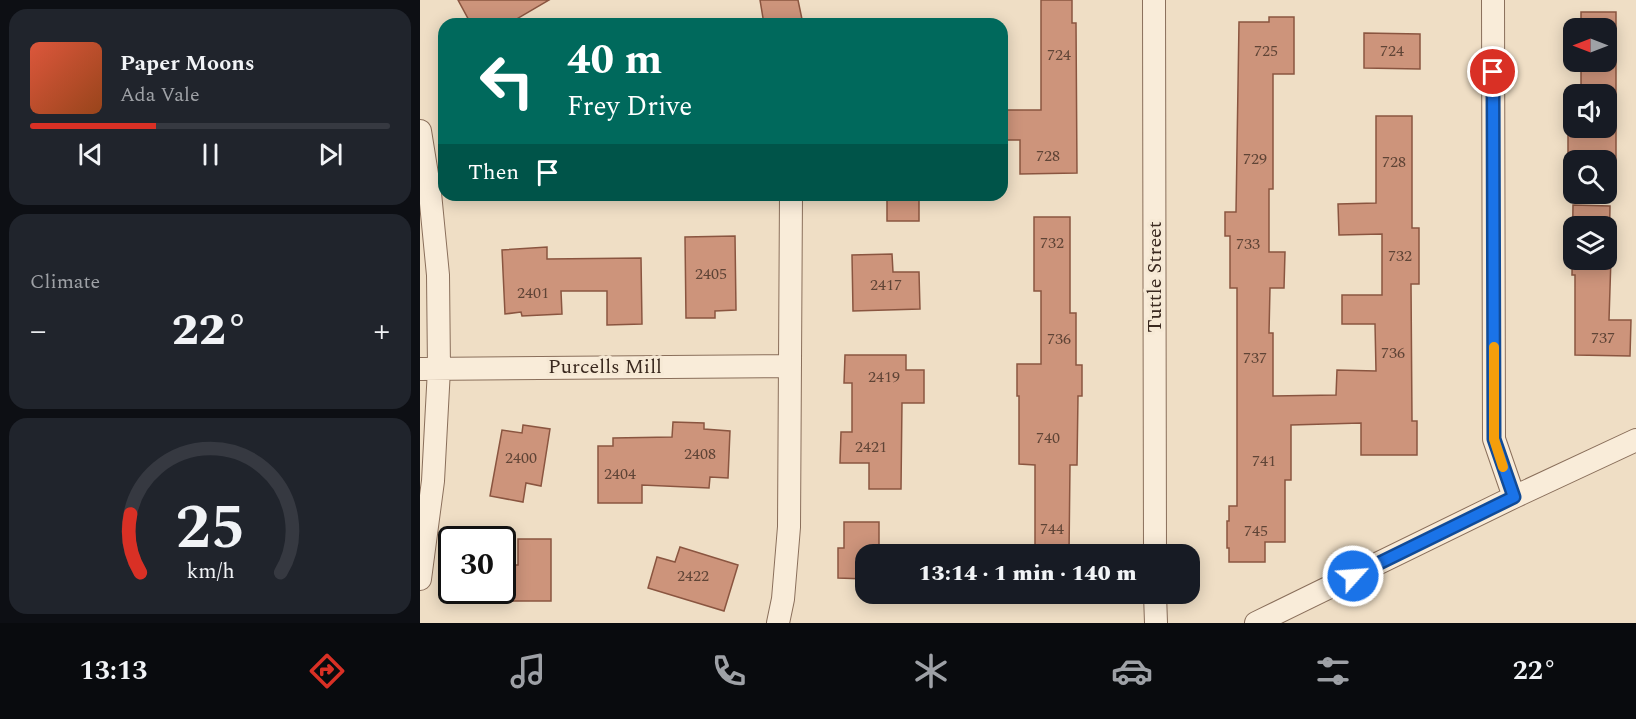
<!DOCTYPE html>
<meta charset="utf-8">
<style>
body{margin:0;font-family:Spectral,serif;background:#20242c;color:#f1f3f6;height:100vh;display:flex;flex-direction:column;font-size:22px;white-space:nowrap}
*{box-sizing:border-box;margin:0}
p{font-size:20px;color:#9ea1a6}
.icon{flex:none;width:33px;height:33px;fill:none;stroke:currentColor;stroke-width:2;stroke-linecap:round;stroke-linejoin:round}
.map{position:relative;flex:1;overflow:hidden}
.sheet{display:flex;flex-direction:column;gap:9px;padding:9px;background:#0d0f14;width:420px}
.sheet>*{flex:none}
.top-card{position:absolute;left:18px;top:18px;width:570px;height:183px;border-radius:18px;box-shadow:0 3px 15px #0003;background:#00695c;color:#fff;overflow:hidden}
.needle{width:39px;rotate:270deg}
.fabs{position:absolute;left:1143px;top:18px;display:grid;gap:12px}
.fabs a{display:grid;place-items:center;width:54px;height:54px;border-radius:12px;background:#171b24;box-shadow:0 3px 15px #0003;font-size:30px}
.speed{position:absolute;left:18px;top:526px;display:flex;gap:12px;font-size:30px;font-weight:700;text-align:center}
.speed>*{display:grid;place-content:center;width:78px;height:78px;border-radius:50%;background:#171b24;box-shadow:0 3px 15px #0003;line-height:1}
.speed .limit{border:3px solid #111;border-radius:9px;background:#fff;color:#111}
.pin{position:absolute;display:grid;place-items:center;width:51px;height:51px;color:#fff;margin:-26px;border:3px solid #fff;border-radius:50%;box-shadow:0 2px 6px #0007}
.me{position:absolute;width:66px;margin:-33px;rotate:64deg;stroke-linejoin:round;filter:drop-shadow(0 0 4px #0008)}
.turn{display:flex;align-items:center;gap:21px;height:126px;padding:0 30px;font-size:27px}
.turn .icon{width:78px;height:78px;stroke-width:2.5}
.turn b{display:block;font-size:42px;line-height:51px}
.then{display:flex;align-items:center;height:57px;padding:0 30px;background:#0003;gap:12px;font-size:22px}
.big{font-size:45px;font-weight:800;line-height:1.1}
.sheet .card{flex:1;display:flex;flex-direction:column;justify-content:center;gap:9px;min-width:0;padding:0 21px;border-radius:18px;background:#20242c}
.sheet .dial{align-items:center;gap:0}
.dial svg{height:156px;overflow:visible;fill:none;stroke:#363941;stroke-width:7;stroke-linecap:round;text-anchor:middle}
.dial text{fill:#f1f3f6;stroke:none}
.song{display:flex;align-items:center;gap:18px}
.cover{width:72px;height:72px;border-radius:9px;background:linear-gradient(135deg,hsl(10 70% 55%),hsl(20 70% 35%))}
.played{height:6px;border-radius:3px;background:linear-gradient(90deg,#d93025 35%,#363941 35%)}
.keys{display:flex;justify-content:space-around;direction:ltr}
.heat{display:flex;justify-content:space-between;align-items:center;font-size:33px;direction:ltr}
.trip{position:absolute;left:435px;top:544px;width:345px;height:60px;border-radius:18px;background:#171b24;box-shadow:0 3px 15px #0003;font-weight:800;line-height:60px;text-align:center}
.tab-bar{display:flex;height:96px;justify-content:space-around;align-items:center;background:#090b0e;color:#9ea1a6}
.tab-bar .icon{width:42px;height:42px}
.tab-bar .on{color:#d93025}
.tab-bar b{font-size:27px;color:#f1f3f6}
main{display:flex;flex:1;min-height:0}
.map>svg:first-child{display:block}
.building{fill:#cd947b;stroke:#8a5540;stroke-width:1.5;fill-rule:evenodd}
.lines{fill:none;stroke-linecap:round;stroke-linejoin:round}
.street-casing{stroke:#8a6f5b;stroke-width:24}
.street{stroke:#f9ecd9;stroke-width:22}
.route-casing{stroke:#114b97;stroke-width:15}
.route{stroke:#1a73e8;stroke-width:10}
.slow{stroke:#f59e0b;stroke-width:10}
.labels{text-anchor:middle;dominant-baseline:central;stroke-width:6;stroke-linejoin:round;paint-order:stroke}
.number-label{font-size:16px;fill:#5f4436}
.street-label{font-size:20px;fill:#3a291f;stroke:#f6e9d5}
</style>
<main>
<section class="sheet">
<div class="card">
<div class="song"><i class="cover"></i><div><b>Paper Moons</b><p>Ada Vale</p></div></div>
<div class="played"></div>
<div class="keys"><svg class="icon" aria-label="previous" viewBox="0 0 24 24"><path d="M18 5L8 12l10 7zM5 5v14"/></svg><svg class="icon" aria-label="pause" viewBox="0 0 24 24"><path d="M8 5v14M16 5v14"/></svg><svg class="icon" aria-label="next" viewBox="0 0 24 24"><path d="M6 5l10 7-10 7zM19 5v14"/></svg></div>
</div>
<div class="card"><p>Climate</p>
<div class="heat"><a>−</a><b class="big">22°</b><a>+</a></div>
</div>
<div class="card dial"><svg viewBox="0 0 100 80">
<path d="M14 69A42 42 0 1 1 86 69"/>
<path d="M14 69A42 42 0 0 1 9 39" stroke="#d93025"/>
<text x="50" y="56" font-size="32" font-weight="700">25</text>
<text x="50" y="72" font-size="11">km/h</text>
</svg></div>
</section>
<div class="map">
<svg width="1216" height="623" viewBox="0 0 1216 623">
<rect width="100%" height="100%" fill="#efdec5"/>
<path class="building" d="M38,0H129L88,24H51Z
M340,0H378L383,24H344Z
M621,0H652V23H656L657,173L600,174V140H582V110H621Z
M1161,12H1196V162H1148V132H1161V128H1186V94H1161V62H1186V28H1161Z
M849,17H874V74H853V189H849V252H865L864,288H850L849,333H853V396L916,395L917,370L956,371L955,324H922V295H962V234L919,235L918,204L956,203V116H992V228H999V284H991L992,421H997V455H941V423L871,425V480H865V542H845V562H809V548H807V521H809V506H817V288H810V236H805V212H816L819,22H849Z
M944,33L1000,34V69L944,68Z
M467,195H499V221H467Z
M1153,205L1190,206L1189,257H1191L1189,320H1211L1210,356L1155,355V275H1152ZM1154,226H1186V260H1154Z
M614,217H650V313H656V365H662V396H658L657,465H650L649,555H615V465L599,464V396H597V364H621V291H614Z
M315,236L316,310L295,311V318H266L265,237Z
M127,247V259L221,258L222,324L187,325V291H141L142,314L102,316L101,312L85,314L82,250Z
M472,254L473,272H499L500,309L433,311L432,255Z
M425,355H486V370H504V403H482L481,489H449V463H420L421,432H432V383H424Z
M253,422L284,423V429L310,431L308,478L290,477L289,488L222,485V503H178V446H193V438L252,437Z
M103,425L130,429L121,486L106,483L103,502L70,496L82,430L102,433Z
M424,522H459V555H446V579L418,578V548H424Z
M98,539H131V601H82V565H98Z
M260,547L318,565L304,611L228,588L237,557L255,562Z"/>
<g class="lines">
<g class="street-casing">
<path id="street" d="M734,0L735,555
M1073,0L1074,439L1094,497
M0,131L10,193L18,275L19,369L13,481L0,579
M0,369L370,366
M735,594L736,623
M358,623L363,599L369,527L371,195
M836,623L1094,497L1216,440"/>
</g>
<use href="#street" class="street"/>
</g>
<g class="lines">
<g class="route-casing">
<path id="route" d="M933,576L1094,497L1074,439L1073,72"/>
</g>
<use href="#route" class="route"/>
<path class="slow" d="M1074,347V439L1083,467"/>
</g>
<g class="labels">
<g class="number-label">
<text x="846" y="51">725</text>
<text x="972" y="51">724</text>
<text x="639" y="55">724</text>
<text x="628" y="156">728</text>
<text x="835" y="159">729</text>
<text x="974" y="162">728</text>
<text x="632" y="243">732</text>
<text x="828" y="244">733</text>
<text x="980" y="256">732</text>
<text x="291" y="274">2405</text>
<text x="466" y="285">2417</text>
<text x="113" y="293">2401</text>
<text x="1183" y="338">737</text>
<text x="639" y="339">736</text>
<text x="973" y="353">736</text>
<text x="835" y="358">737</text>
<text x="464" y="377">2419</text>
<text x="628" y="438">740</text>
<text x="451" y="447">2421</text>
<text x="280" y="454">2408</text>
<text x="101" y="458">2400</text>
<text x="844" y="461">741</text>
<text x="200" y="474">2404</text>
<text x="632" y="529">744</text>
<text x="836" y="531">745</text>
<text x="273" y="576">2422</text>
</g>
<g class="street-label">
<text transform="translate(735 277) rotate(-90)">Tuttle Street</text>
<text x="185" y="367">Purcells Mill</text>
</g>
</g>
</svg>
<div class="fabs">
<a><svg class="needle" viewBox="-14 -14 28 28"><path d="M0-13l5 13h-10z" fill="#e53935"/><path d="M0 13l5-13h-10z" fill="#9ea1a6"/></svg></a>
<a><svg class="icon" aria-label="sound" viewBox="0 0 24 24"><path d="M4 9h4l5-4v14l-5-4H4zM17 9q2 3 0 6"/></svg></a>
<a><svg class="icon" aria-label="search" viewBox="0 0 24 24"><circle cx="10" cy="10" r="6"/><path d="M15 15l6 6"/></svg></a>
<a><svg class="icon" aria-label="layers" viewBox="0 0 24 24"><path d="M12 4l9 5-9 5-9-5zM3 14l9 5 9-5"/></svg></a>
</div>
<div class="speed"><div class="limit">30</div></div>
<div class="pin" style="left:1073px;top:72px;background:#d93025"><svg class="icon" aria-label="arrive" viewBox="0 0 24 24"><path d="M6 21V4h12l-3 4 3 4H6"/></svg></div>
<svg class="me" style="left:933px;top:576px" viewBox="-20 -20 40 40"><circle r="17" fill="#1a73e8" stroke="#fff" stroke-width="3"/><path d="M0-11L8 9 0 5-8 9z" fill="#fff"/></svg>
<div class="trip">13:14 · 1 min · 140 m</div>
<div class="top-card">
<div class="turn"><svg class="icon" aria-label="left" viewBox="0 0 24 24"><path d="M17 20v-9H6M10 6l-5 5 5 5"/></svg><div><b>40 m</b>Frey Drive</div></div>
<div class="then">Then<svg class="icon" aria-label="arrive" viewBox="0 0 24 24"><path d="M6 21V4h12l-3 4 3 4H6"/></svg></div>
</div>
</div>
</main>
<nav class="tab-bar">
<b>13:13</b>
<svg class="icon on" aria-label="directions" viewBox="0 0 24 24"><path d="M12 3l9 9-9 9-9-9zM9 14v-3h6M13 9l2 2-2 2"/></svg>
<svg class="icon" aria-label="music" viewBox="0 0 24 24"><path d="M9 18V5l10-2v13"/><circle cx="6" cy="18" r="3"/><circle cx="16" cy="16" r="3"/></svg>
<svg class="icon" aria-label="phone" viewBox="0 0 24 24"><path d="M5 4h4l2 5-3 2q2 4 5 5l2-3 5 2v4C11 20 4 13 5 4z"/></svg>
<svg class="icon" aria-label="climate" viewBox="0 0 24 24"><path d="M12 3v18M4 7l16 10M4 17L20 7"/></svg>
<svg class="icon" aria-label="car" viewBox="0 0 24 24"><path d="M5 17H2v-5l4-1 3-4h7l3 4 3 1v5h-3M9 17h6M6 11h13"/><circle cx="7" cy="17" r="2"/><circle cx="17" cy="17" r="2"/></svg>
<svg class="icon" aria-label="filters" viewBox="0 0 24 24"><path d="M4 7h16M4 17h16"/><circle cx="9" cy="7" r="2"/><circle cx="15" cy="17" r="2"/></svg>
<b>22°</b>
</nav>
